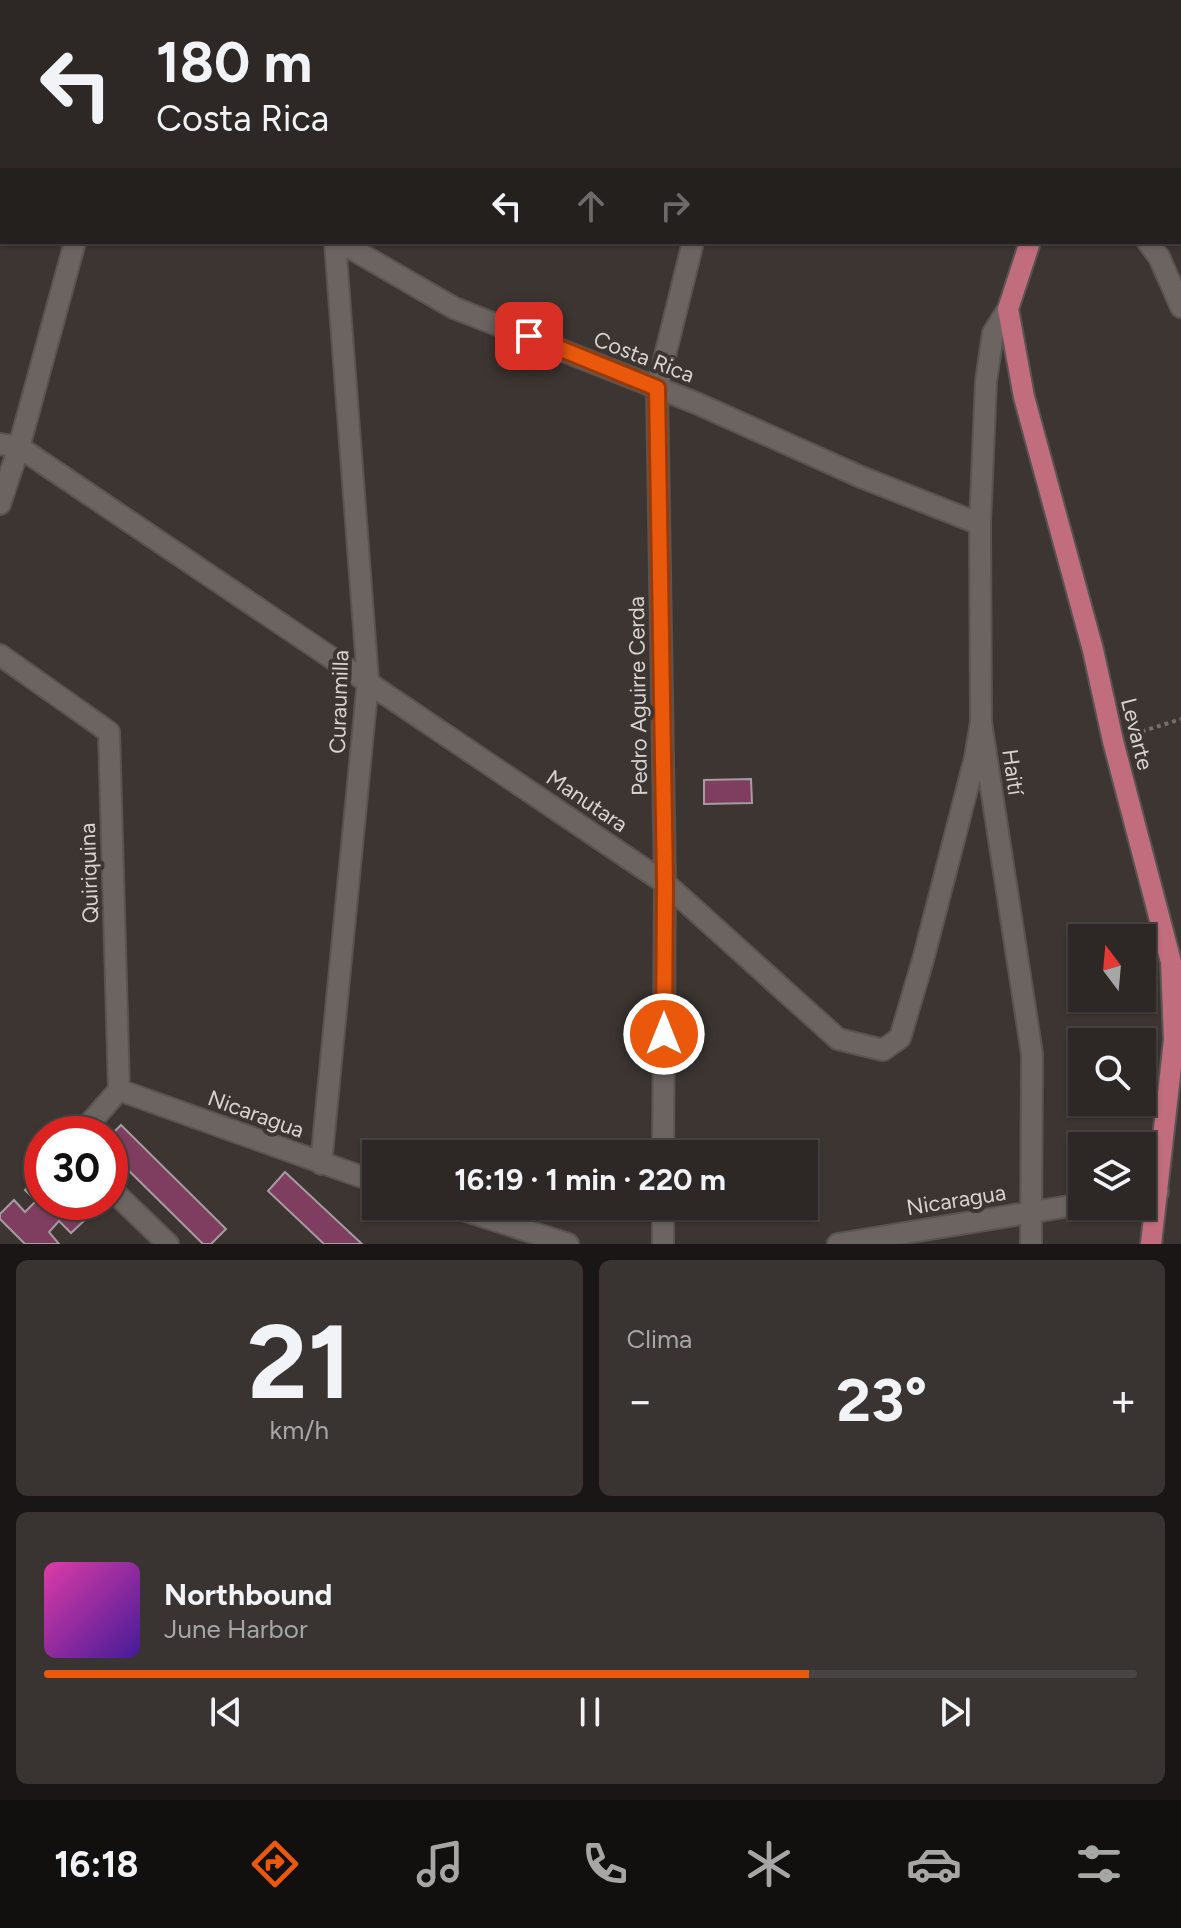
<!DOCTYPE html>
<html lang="es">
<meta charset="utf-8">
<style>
body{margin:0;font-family:Figtree,sans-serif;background:#393432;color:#f1f3f6;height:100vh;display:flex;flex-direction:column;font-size:30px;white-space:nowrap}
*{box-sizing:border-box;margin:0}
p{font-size:26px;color:#a7a6a7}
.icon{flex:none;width:44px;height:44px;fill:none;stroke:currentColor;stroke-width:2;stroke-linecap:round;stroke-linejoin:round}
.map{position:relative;height:1244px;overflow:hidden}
.drawer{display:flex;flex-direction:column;gap:16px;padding:16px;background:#191615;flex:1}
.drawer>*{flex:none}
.guide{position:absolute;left:0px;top:0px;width:1182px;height:244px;box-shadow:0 2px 6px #0004,0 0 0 2px #484443;background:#2d2826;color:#f1f3f6;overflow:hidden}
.needle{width:52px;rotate:344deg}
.tools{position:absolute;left:1068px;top:924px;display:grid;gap:16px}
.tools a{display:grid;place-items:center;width:88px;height:88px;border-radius:0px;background:#2d2826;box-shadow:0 2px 6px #0004,0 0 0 2px #484443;font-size:40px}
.speed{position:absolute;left:24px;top:1116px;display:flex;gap:16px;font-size:40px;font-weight:700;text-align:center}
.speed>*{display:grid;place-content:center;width:104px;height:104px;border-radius:50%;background:#2d2826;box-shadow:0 2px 6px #0004,0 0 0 2px #484443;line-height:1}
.speed .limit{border:12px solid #d22;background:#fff;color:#111}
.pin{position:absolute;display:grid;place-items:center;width:68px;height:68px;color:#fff;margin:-34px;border-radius:16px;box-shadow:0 4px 12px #0006}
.me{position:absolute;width:88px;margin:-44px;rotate:0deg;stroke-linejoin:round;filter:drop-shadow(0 0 6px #0008)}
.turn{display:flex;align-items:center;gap:28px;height:168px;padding:0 24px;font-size:36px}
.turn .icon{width:104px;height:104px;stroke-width:2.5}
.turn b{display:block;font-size:56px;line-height:68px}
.lanes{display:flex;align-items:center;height:76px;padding:0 24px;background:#0003;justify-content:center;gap:40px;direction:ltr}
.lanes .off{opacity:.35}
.big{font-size:60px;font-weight:700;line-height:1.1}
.drawer .widget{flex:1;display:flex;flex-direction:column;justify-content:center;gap:12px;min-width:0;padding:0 28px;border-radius:12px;background:#393432}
.drawer .dial{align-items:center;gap:0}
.dial b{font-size:104px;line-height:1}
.song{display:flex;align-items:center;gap:24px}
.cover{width:96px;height:96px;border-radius:12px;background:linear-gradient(135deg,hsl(320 70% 55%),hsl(260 70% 35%))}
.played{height:8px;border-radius:4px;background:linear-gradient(90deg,#ea580c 70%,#484443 70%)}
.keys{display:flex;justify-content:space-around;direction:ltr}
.heat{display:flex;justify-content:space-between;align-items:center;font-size:44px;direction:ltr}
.drawer .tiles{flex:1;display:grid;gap:16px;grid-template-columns:1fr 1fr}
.widget:last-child{grid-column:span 2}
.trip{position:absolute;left:362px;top:1140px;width:456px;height:80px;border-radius:0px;background:#2d2826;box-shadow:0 2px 6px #0004,0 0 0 2px #484443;font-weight:700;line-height:80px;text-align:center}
.menu{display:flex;height:128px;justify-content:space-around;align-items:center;background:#12100f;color:#a7a6a7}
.menu .icon{width:56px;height:56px}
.menu .current{color:#ea580c}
.menu b{font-size:36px;color:#f1f3f6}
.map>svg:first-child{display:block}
.building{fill:#7f3e5f;stroke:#a59ca0;stroke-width:2}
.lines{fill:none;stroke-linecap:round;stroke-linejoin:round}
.minor-casing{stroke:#595351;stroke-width:24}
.major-casing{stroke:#595351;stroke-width:24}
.path{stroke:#746e6c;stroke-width:4;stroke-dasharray:4 4;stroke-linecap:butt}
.minor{stroke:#6c6461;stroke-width:20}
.major{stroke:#c26d7d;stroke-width:20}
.route-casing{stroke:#983908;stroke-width:20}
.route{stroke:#ea580c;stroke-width:14}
.labels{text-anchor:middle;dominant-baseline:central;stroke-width:8;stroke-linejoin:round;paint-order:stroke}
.street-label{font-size:22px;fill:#d7d3d1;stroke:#3c3532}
</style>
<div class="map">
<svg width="1181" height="1244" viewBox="0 0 1181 1244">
<rect width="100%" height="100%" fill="#3c3532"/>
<path class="building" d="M936,0H1049L1052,2H937Z
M751,779L752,803L704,804V780Z
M121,1125L226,1229L211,1244H203L110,1152V1136Z
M285,1172L362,1244H324L268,1191Z
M42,1173V1202H71L87,1218L71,1233L59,1221L49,1232L59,1244H25L0,1219V1214L14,1200L25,1212L36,1201L25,1190Z"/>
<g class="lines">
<g class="minor-casing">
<path id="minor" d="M541,0L555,2
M830,0L833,2
M1178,0L1180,2
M484,2L486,0
M601,2L618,0
M753,2V0
M1180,71L1181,74
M1180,115H1181
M0,132H2
M340,242L454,308L696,403L861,477L980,524
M1148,242L1159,257L1181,307
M1008,309L993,333L986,381L980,524L981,722L1032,1054L1031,1244
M0,444L19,447L665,883L838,1039L883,1050L900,1038L923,960L975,758L981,722
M0,504L19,447L75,242
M0,655L109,732L119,1090L90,1123L85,1134
M119,1090L376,1182
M663,1154L665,883L657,388L693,242
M321,1164L368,681L335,242
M110,1188L168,1244
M1142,1195L1158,1192
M451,1206L568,1244
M663,1244V1206
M838,1244L1082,1204"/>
</g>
<g class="major-casing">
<path id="major" d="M1180,21L1181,20
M1030,242L1008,309L1024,397L1093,650L1113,741L1171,962L1174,1040L1151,1244"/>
</g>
<path class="path" d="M1134,734L1181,719"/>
<use href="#minor" class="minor"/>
<use href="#major" class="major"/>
</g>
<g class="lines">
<g class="route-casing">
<path id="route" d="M529,336L657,388L665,883L664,1034"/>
</g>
<use href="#route" class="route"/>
</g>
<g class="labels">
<g class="street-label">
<text transform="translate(644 357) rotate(21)">Costa Rica</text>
<text transform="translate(638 696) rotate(-91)">Pedro Aguirre Cerda</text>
<text transform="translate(339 702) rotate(-88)">Curaumilla</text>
<text transform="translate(1137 734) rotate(76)">Levarte</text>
<text transform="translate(1013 772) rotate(82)">Haití</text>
<text transform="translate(587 801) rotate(34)">Manutara</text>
<text transform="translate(89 873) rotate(-92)">Quiriquina</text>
<text transform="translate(256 1114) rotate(20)">Nicaragua</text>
<text transform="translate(956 1200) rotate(-9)">Nicaragua</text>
</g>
</g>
</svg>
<div class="tools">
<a><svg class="needle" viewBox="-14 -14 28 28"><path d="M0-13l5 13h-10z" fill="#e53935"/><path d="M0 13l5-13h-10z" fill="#a7a6a7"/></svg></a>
<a><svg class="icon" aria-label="search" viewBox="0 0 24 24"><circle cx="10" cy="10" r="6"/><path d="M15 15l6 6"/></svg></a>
<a><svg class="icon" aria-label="layers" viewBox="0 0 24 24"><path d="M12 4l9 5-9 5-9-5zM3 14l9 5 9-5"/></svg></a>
</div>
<div class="speed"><div class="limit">30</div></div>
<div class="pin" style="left:529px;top:336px;background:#d93025"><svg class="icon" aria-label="arrive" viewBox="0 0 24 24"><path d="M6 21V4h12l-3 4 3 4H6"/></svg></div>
<svg class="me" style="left:664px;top:1034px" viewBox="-20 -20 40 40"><circle r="17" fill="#ea580c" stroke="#fff" stroke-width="3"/><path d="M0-11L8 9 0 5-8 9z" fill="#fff"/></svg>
<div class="trip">16:19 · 1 min · 220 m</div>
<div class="guide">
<div class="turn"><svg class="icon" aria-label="left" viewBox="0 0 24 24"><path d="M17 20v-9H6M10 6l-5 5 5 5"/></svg><div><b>180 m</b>Costa Rica</div></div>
<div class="lanes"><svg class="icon" aria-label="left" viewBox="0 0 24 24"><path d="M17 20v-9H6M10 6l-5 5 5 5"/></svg><svg class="icon off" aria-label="ahead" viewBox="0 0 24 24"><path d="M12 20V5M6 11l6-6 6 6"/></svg><svg class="icon off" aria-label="right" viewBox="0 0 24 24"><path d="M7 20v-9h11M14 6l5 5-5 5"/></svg></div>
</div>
</div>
<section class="drawer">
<div class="tiles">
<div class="widget dial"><b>21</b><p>km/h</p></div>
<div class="widget"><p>Clima</p>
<div class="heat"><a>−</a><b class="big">23°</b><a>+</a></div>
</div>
<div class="widget">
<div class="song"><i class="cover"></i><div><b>Northbound</b><p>June Harbor</p></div></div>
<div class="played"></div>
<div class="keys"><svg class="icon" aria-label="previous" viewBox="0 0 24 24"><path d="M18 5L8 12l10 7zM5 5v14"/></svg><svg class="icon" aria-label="pause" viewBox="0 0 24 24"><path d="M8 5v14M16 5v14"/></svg><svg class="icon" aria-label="next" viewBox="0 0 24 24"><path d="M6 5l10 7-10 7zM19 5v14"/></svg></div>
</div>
</div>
</section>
<nav class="menu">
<b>16:18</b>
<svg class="icon current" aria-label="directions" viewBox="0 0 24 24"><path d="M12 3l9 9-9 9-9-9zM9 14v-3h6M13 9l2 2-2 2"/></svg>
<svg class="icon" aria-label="music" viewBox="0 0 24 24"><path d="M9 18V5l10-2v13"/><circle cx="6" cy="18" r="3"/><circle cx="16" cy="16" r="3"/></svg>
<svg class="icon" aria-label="phone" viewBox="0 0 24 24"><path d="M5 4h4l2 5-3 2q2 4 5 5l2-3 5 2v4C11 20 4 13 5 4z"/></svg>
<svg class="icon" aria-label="climate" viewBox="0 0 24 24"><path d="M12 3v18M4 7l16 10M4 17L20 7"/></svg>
<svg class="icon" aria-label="car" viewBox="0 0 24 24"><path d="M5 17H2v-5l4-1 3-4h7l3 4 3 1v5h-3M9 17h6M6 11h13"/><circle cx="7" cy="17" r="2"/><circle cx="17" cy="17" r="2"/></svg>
<svg class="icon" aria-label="filters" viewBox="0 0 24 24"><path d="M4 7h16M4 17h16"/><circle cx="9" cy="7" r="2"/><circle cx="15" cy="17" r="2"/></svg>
</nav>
